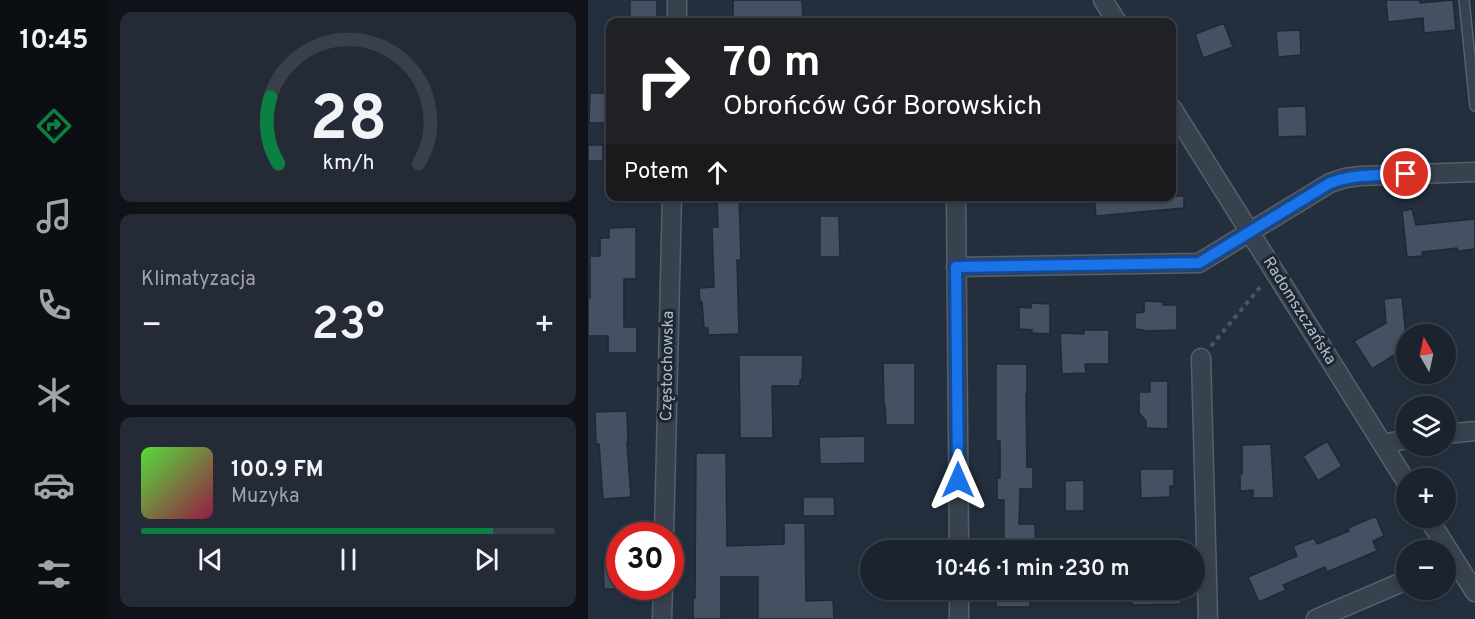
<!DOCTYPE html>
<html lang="pl">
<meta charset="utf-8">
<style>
body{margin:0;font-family:Overpass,sans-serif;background:#242b36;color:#f1f3f6;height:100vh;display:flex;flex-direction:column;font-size:22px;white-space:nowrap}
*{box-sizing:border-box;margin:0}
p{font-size:20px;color:#a0a4aa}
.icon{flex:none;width:33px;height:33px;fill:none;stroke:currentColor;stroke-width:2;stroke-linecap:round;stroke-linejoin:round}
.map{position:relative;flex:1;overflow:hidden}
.panel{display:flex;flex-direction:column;gap:12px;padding:12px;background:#0f1319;width:480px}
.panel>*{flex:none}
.top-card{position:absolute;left:18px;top:18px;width:570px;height:183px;border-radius:12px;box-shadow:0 3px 9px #0003,0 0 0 2px #39404a;background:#202124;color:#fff;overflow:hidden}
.needle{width:39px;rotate:351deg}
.controls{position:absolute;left:808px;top:324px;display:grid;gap:12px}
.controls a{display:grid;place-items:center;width:60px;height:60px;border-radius:50%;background:#1b232e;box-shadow:0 3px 9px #0003,0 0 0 2px #39404a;font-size:30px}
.speed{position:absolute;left:18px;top:522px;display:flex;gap:12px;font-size:30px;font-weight:700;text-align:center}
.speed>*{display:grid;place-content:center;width:78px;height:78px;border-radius:50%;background:#1b232e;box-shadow:0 3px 9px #0003,0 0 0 2px #39404a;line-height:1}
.speed .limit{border:9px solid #d22;background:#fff;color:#111}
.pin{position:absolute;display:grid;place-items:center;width:51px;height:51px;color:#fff;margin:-26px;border:3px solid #fff;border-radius:50%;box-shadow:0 2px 6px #0007}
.me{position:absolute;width:66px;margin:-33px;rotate:0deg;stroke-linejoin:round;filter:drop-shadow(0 0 4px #0008)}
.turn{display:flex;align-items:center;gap:21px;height:126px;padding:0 18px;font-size:27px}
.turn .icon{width:78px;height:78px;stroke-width:2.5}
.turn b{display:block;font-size:42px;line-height:51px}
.then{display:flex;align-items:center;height:57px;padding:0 18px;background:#0003;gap:12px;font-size:22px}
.big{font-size:45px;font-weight:600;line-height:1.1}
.panel .card{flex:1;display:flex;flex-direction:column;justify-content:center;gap:9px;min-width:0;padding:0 21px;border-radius:12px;background:#242b36}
.panel .dial{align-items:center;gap:0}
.dial svg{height:156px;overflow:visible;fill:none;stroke:#39404a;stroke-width:7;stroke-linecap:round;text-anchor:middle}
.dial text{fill:#f1f3f6;stroke:none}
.song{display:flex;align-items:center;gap:18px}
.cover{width:72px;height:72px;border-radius:9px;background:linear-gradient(135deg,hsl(110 70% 55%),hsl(340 70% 35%))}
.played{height:6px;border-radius:3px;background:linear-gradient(90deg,#0b8043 85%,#39404a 85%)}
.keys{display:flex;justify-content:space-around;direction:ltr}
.heat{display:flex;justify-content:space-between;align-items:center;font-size:33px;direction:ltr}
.trip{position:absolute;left:272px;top:540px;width:345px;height:60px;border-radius:30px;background:#1b232e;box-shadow:0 3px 9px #0003,0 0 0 2px #39404a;font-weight:600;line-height:60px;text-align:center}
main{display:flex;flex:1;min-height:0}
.dock{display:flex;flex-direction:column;width:108px;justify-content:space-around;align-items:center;background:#0b0e12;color:#a0a4aa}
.dock .icon{width:42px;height:42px}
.dock .current{color:#0b8043}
.dock b{font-size:27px;color:#f1f3f6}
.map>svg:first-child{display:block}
.building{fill:#455162;stroke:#1f2835;stroke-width:1.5}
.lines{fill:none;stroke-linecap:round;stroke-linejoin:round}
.service-casing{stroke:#565f6c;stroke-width:12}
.minor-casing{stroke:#565f6c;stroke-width:21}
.path{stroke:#44595c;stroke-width:4;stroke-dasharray:4.5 4.5;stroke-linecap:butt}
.service{stroke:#38414e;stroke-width:9}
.minor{stroke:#38414e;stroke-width:18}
.route-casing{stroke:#114b97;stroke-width:15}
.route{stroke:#1a73e8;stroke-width:10}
.labels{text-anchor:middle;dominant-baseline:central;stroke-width:6;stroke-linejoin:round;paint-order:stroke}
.street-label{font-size:16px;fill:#b4bcc9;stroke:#1d2633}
</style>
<main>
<nav class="dock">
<b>10:45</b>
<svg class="icon current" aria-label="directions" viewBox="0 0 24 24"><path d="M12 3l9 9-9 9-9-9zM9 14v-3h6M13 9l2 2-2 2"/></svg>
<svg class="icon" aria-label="music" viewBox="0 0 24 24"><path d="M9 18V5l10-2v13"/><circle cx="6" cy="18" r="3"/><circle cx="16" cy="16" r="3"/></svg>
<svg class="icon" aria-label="phone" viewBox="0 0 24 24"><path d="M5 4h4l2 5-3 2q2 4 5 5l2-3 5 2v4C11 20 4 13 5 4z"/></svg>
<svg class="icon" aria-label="climate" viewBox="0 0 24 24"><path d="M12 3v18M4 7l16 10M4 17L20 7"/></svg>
<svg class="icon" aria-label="car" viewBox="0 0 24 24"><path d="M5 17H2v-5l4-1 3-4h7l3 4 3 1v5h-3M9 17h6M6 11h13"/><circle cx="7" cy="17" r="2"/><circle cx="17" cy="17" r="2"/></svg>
<svg class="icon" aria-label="filters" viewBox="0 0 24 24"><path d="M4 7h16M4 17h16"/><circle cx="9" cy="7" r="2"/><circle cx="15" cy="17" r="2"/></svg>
</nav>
<section class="panel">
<div class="card dial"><svg viewBox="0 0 100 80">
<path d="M14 69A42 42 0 1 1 86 69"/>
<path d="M14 69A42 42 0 0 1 10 35" stroke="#0b8043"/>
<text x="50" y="56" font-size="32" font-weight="700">28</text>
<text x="50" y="72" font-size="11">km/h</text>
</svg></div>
<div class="card"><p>Klimatyzacja</p>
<div class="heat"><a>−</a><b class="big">23°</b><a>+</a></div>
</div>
<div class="card">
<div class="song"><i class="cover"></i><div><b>100.9 FM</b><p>Muzyka</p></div></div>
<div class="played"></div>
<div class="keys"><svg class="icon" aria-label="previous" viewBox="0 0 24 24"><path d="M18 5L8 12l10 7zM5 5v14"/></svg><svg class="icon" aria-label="pause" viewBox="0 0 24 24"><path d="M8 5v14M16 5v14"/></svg><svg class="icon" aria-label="next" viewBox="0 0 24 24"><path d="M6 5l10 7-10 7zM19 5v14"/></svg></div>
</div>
</section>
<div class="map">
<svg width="887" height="619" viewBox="0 0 887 619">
<rect width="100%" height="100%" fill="#242f3e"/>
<path class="building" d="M42,0H69V22H42Z
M145,0H214L215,22H145Z
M798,0H832V3L865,0L868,30L836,33L835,18L800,22Z
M636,23L645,47L615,58L607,34Z
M712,30L713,55L690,57L688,31Z
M2,93H22V123H1Z
M718,106L719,136L690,137L689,107Z
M0,145H15V161H0Z
M129,196H151L153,260H149L151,334L120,335V328H116L114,302L112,303L111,288L126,287L124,227H130Z
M534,196H596V208L508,216L506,197Z
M824,209L828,225L887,219V249L870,251L869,248L834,252L835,256L819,257L814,211Z
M232,216H251L252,257H232Z
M48,227V279H36V327H49V353H20V336H0V298H2V256H12V238H21V228Z
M814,297L819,347L784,369L766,341L798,323L796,299Z
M556,301L575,302V305H589V330L556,331V330L547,329V313L556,312Z
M443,303L462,304V334L444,333V330L431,329V307L443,308Z
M496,330H521V364H497L498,373L474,374L472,333L496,334Z
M151,355H215L214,380H212V386H184L185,438H152Z
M295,363H327V425H298L297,405H296Z
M408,364H439V394H438L439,467H445V489H432L431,524H447L448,550H427L426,539H416V500H409V478H412V441H408Z
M562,381H580V429L558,428V421L551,413V392H562Z
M39,411L40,443H39L43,497L15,499L11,444H8L7,412Z
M277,436V463L232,464L231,437Z
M739,441L754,466L730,481L715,456Z
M683,444L686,498H665V490L652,491V475L654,474V445Z
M108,453H138L139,546L196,544V523H217L218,601L245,600L246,619H170V577H133V619H105V598H107Z
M552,469H586V486H582V497L553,498Z
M496,480V511H477V481Z
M215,497H246L247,516H215Z
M788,516L796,536L785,541L789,551L739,572L737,567L695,585L698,590L671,602L660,577L709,556L705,546L726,538L729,544L761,531L760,528Z
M32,556V589H16L15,557Z
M408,590H442V607H408Z
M543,590H593V604L544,605Z"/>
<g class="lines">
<g class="service-casing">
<path id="service" d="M876,0L887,106"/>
</g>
<g class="minor-casing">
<path id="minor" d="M515,0L529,22
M89,22V0
M584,108L819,483
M368,196L371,550
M368,267L611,263L742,183L757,178L772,176L887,172
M613,358L620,619
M858,434L887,431
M795,444L819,439
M840,518L887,592
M76,536L84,196
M371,590V619
M74,619L75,586
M728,619L819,580"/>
</g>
<path class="path" d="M623,346L674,285"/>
<use href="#service" class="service"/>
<use href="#minor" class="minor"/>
</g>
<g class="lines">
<g class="route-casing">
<path id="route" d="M370,480L368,267L611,263L742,183C767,174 792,175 818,174"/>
</g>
<use href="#route" class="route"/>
</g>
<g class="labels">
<g class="street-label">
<text transform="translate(711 311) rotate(58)">Radomszczańska</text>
<text transform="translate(80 366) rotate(-89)">Częstochowska</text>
</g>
</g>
</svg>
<div class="controls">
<a><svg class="needle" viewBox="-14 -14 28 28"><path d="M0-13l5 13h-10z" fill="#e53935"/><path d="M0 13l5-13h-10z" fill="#a0a4aa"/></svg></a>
<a><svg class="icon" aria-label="layers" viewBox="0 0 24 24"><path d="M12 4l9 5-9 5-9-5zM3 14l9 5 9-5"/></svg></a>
<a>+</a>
<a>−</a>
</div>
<div class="speed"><div class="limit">30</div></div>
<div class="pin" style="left:818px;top:174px;background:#d93025"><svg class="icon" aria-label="arrive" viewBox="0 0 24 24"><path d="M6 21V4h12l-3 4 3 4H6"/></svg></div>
<svg class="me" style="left:370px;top:480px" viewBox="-20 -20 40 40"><path d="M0-17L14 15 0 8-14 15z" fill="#1a73e8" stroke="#fff" stroke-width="4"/></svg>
<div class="trip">10:46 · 1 min · 230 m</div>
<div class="top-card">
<div class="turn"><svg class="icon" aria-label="right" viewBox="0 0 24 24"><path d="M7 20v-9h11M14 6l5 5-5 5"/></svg><div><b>70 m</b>Obrońców Gór Borowskich</div></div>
<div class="then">Potem<svg class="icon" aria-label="ahead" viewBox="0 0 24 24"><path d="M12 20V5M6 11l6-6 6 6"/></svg></div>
</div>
</div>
</main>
